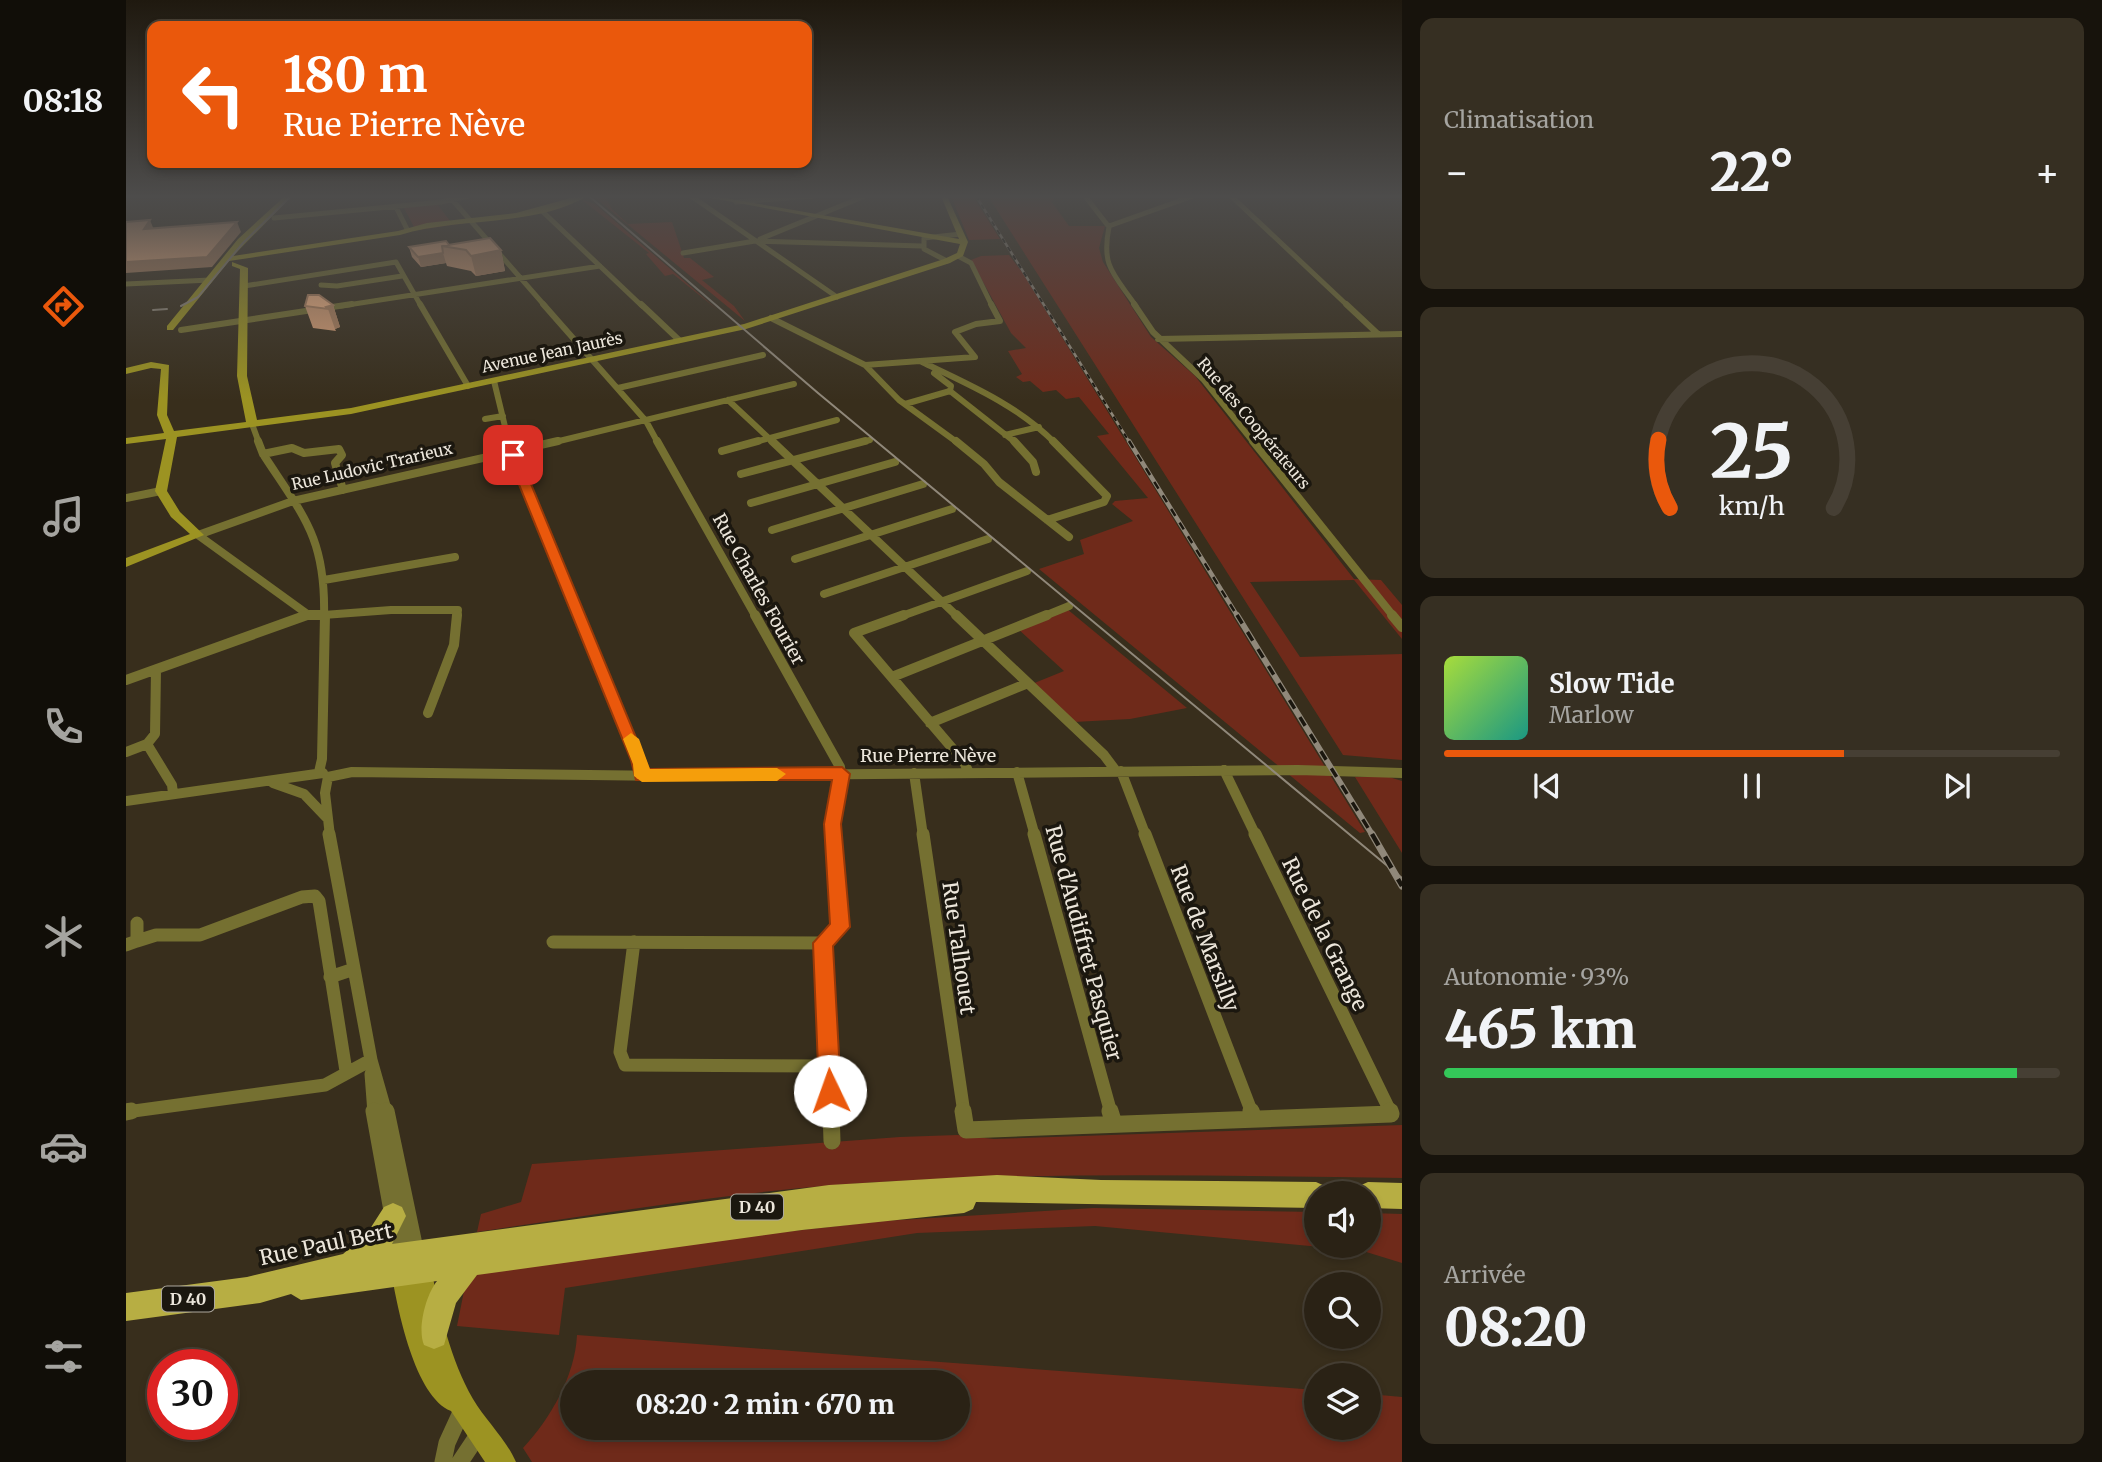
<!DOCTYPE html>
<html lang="fr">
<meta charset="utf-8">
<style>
body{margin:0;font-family:Merriweather,serif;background:#362f22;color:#f1f3f6;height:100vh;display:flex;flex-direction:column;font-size:26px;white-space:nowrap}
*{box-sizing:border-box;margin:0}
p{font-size:23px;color:#a5a4a0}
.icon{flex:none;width:38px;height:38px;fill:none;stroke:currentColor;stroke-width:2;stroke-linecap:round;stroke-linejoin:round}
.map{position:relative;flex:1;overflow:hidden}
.sheet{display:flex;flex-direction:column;gap:18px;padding:18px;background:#17130c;width:700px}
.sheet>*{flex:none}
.banner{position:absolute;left:21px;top:21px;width:665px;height:147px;border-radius:14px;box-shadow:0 4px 10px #0003,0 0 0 2px #463f34;background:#ea580c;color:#fff;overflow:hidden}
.fabs{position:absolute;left:1178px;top:1181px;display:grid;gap:14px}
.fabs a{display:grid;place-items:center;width:77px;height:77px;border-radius:50%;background:#2a2215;box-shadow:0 4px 10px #0003,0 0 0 2px #463f34;font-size:35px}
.speed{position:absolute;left:21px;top:1349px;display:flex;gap:14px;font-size:35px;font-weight:700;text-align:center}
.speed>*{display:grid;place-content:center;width:91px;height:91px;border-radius:50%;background:#2a2215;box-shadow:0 4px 10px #0003,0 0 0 2px #463f34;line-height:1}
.speed .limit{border:10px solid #d22;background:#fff;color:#111}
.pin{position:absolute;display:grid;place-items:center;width:60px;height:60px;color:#fff;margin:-30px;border-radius:14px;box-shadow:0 4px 10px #0006}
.me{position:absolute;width:77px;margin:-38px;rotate:357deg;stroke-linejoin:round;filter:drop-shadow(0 0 5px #0008)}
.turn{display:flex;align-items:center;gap:24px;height:147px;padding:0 21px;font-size:32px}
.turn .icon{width:91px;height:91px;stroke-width:2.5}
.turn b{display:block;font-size:49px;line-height:60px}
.big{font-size:52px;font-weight:800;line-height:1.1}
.sheet .tile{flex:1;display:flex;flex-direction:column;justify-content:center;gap:10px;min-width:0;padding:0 24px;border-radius:14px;background:#362f22}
.sheet .dial{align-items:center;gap:0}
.dial svg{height:182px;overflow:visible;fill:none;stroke:#463f34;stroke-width:7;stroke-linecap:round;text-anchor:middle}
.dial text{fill:#f1f3f6;stroke:none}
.song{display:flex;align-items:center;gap:21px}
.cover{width:84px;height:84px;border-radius:10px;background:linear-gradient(135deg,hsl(80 70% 55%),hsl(170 70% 35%))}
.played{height:7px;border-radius:4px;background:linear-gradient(90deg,#ea580c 65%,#463f34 65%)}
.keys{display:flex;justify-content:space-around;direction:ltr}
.heat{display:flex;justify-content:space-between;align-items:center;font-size:38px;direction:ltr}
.charge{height:10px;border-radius:5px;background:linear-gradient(90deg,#34c759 93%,#463f34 0)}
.trip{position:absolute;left:434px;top:1370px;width:410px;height:70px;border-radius:35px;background:#2a2215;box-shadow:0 4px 10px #0003,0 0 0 2px #463f34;font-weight:800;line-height:70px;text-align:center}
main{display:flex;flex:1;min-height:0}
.dock{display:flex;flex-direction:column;width:126px;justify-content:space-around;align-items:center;background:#110e08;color:#a5a4a0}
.dock .icon{width:49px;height:49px}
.dock .active{color:#ea580c}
.dock b{font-size:32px;color:#f1f3f6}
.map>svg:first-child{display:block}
.green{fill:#6f2a1a;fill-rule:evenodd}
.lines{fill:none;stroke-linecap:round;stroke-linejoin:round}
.street-far5{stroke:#757031;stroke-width:5}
.street-far4{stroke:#757031;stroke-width:6}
.street-far3{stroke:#757031;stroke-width:8}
.street-far2{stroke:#757031;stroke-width:10}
.street-far1{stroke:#757031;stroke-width:13}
.street{stroke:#757031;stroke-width:17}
.secondary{fill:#9c9322;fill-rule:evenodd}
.primary{fill:#b7ae43;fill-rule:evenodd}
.tram{stroke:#90887a;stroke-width:2}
.rail-far3-casing{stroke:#90887a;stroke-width:2.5}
.rail-far2-casing{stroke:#90887a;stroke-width:4.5}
.rail-far1-casing{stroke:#90887a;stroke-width:6}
.rail-casing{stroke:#90887a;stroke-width:7}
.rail-far3{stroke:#1b170f;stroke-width:2;stroke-dasharray:5;stroke-linecap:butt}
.rail-far2{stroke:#1b170f;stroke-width:2.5;stroke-dasharray:8;stroke-linecap:butt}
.rail-far1{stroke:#1b170f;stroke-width:3.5;stroke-dasharray:10;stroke-linecap:butt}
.rail{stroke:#1b170f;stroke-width:4.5;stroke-dasharray:13;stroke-linecap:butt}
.wall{fill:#d99f74}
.shaded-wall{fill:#b0825e}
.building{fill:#fcb987;stroke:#b0825e;stroke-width:2}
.route{fill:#ea580c;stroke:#983908;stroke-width:2}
.slow{fill:#f59e0b}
.labels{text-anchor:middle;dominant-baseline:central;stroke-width:7;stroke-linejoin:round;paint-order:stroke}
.far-street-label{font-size:16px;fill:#ece6db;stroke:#1b170f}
.shield{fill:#1b170f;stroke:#ada89e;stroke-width:2}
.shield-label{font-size:16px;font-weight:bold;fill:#ece6db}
.street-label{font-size:18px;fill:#ece6db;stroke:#1b170f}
.near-street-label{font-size:21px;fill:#ece6db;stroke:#1b170f}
</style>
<main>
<nav class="dock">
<b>08:18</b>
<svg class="icon active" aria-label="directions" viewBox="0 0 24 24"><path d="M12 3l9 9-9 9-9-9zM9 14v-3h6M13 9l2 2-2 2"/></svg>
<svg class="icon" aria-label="music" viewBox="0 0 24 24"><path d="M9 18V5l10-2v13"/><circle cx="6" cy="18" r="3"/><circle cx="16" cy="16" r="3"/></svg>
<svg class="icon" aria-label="phone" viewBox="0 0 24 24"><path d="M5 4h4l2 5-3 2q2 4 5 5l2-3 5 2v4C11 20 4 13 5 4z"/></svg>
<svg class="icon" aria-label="climate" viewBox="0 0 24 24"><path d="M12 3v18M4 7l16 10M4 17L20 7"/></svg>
<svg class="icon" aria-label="car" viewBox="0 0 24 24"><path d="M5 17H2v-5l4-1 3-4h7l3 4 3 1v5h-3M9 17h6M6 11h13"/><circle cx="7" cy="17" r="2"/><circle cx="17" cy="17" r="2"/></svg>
<svg class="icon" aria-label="filters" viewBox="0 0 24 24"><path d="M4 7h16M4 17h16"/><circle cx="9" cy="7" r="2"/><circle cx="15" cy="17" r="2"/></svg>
</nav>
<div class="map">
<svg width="1276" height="1462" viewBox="0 0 1276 1462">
<rect width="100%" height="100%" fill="#382e1c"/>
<path class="green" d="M467,196H479L486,209L502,224L546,222L558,258H564L588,277L576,280L608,306L619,321Z
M825,196H847L874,239L843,240Z
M862,196H926L929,200L925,201L943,226H979L973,248L977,262L1025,337L1069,376L1228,579L1255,580L1276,605V639L1228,580L1124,582L1174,657L1276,654V760L1217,755Z
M455,199L469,204L592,310L547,274L539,276L520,254L523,253Z
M311,204L325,222L339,223L286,231L288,227L278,208Z
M883,255L896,272L1239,832L1234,833L913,569L958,554L954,540L1007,521L986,504L989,501L1022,498L971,436L983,434L953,397L940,399L930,390L917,392L904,381L897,382L890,377L896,374L882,351L900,348L885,333L845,260L855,256Z
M941,609L1061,708L1004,719L948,722L906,684L938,671L891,628Z
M1229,777H1263L1276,781V853Z
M1276,1125V1178C1108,1176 940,1172 772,1181C630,1188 491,1211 351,1232L355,1214L395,1202L406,1164L774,1137L831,1135L868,1139Z
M968,1208L1190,1212V1246H1242L1243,1213L1276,1214V1263L1237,1251L969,1226L791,1233L439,1288L433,1335L331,1326L341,1276L522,1247L757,1221Z
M451,1335L1190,1390V1428H1242L1243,1394L1276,1397V1462H406L397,1448C425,1418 449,1376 451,1335ZM446,1382H831V1428H446Z"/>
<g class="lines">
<path class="street-far5" d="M323,196L419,306
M565,196L711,297
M959,196L983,227C975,267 988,274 1010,306
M1105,196L1222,306
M610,202L687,196
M270,207L281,229
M416,211L516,306
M148,218L315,202L342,196
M983,226L1067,196
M634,239L739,196
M557,253L629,241L796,246
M832,256L845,263L866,306
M821,261L798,249V238L835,234
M0,284L84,280
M195,285L211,286L276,276
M118,286L270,262L295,306
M215,306L474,266"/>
<path class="street-far4" d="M294,304L342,386
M417,304L520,421L532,443
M515,304L553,340
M1008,304L1027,332L1077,379L1128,443
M1220,304L1252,334
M645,318L739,365L849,357L829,332L850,324L874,321L865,304
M55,330L226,304
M1032,339L1276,334
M796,362C844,385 891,405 929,443
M739,365L773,400L832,443
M808,373L825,386L824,391L890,443
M368,381L383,443
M492,388L637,355
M602,400L648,443
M779,404L824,391
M359,419L377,416
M126,424L133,443
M879,435L913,427
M425,443L668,384
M625,443L711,420
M732,443L744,440"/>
<path class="street-far3" d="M132,441L137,454C178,517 200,538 198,617
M382,441L454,617
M531,441L630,617
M646,441L832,617
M830,441L858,464L873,482L943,537
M888,441L907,462L910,472
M1127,441L1268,617
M596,451L632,441
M137,454L166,448L178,453L213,449L216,455L209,463L217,490
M615,474L739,441
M0,498L35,491
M625,503L769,462
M921,520L978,502L981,496L927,441
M646,530L797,484
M72,535L167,501L432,441
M72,535L184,616L265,610H332L331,617
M669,559L826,509
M198,580L329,557
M698,594L862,539
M176,617L181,615
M773,617L901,571
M916,617L943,606"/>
<path class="street-far2" d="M183,615H198
M453,615L514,760L516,776
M629,615L714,767C718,790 705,812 707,836
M778,615L728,633L838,762L843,773
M830,615L978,755L990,771
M1266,615L1276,627
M766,677L921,615
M0,680L181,615
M302,713L328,645L331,615
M804,723L902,683
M21,744L29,734L30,670
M0,752L21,744L46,785L47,794
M1098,770L1130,836
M995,771L1020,836
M193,772L196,759L199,615
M891,772L909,836
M788,773L797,836
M202,777L226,772L544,776L1172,770L1276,773
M202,777L199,793L204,836
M147,783L178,794L200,817
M0,801L197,773"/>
<path class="street-far1" d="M203,834L245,1060L260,1113
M797,834L838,1113
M908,834L985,1113
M1019,834L1126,1113
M1129,834L1265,1113
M11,941L30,935H74L176,897L189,896L193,901L220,1071
M427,942L697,943
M508,942L494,1052L499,1065L703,1066
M0,945L11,941V923
M204,977L228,969
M245,1074L248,1113
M0,1112L199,1085L245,1060
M705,1113L697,943L714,927L707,834"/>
<path class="street" d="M248,1111L274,1255
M260,1111L290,1254
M705,1111L706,1141
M837,1111L840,1130L1265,1114L1264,1111
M984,1111L988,1124
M1125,1111L1128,1119
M0,1112L5,1111
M317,1462L321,1443L337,1408
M334,1462L354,1432"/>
<path class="secondary" d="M159,196H166L107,256L272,231L301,223L390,213L452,196H461C411,227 330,217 274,235L103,261L47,330H41V326L112,239Z
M574,196H588L833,239L815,196H821L842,242L837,256L824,263L620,329L225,414L51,437L41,491L54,512L78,535L0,567V558L64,534L45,517L29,491L40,439L0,444V438L38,433L31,415L35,369L25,368L0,374V368L25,362L43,365L41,415L48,431L120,422L111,376L114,269L106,266V262L122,268L121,376L131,420L225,408L618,324L818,259L831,253L834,244Z
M292,1252L301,1255L304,1264C314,1311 323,1357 347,1399C360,1421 380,1439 390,1462H359L325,1411C287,1396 270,1301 264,1265L267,1256L276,1253L283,1256Z"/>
<path class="primary" d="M871,1175L975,1180L1190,1182L1199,1186L1202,1194H1190V1208L850,1202L847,1209L838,1213L676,1230L351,1275L330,1303L318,1345L308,1349L298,1345C291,1328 300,1295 311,1281L175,1300L165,1294L134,1303L0,1321V1293L121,1277L217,1254L242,1232L258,1207L267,1203L276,1207L280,1216L266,1244L703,1185Z
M1242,1182L1276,1183V1209L1242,1208V1194H1230L1233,1186Z"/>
<path class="tram" d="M463,196L692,393L1276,878
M55,306L72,297L117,243L165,196
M27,310L41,309"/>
<g class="rail-far3-casing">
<path id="rail-far3" d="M850,196L1004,443"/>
</g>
<g class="rail-far2-casing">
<path id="rail-far2" d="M1003,441L1112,617"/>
</g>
<g class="rail-far1-casing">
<path id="rail-far1" d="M1111,615L1247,836"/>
</g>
<g class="rail-casing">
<path id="rail" d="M1246,834L1276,886"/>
</g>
<use href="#rail-far3" class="rail-far3"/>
<use href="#rail-far2" class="rail-far2"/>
<use href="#rail-far1" class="rail-far1"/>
<use href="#rail" class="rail"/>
</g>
<path class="wall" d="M323,245L375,250L379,271L350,276L345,271L321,266L320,263L295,267L286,257L283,247Z
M207,305L214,327L209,329L210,331L187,328L179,306Z"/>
<path class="shaded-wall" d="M24,220L28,230L18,229Z
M111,222L115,232L86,267L0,273V262Z
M375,250L379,271L350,276L345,256Z
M317,253L320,263L295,267L292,257Z
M207,305L214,327L209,329L202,309L200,307Z"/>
<path class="building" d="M24,220L18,229L111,222L81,257L0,262V222Z
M364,238L375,250L345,256L340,250L316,246Z
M320,241L323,245L316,246L317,253L292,257L283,247Z
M182,295H193L207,305L200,307L202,309L179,306Z"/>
<linearGradient id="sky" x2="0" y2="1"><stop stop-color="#1f190f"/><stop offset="0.49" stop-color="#4d4c4b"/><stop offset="1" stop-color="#4d4c4b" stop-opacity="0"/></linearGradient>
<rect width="1276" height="401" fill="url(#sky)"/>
<path class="route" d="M387,452L393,455L523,769L716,767L724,774L715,824L724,927L707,946L715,1091L711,1098L704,1102L696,1098L693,1091L687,943L704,924L698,824L706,780H510L505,760L381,455Z"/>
<path class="slow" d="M505,733L513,739L524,769L651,768L660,774L651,781L516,782L508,776L507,764L497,739Z"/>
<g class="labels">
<g class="far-street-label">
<text transform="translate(426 352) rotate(-12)">Avenue Jean Jaurès</text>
<text transform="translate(1128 423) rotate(50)">Rue des Coopérateurs</text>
<text transform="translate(246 466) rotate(-13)">Rue Ludovic Trarieux</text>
</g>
<g class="shield">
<rect x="605" y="1194.5" width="52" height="25" rx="5"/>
<rect x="36" y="1286.5" width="52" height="25" rx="5"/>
</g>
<g class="shield-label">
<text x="631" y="1207">D 40</text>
<text x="62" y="1299">D 40</text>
</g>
<g class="street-label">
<text transform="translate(633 589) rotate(61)">Rue Charles Fourier</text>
<text x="802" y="755">Rue Pierre Nève</text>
</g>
<g class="near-street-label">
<text transform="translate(1199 934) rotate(64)">Rue de la Grange</text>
<text transform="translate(1079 938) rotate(69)">Rue de Marsilly</text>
<text transform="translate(958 943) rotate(75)">Rue d'Audiffret Pasquier</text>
<text transform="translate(833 948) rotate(82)">Rue Talhouet</text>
<text transform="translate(200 1244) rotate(-12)">Rue Paul Bert</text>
</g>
</g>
</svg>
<div class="fabs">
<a><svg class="icon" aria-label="sound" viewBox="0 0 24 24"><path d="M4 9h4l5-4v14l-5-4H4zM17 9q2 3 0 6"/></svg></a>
<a><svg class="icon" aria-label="search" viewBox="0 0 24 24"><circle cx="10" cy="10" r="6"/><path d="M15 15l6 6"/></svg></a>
<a><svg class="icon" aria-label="layers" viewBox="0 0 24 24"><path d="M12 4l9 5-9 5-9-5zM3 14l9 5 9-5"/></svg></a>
</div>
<div class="speed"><div class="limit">30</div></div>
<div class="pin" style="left:387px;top:455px;background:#d93025"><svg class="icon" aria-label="arrive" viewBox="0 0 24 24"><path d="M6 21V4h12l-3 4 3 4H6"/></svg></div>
<svg class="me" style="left:704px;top:1091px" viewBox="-20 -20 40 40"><circle r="19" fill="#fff"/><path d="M0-13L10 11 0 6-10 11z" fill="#ea580c"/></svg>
<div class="trip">08:20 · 2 min · 670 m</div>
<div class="banner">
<div class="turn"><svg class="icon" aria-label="left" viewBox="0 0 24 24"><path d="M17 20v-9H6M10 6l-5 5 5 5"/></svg><div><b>180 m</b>Rue Pierre Nève</div></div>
</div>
</div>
<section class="sheet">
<div class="tile"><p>Climatisation</p>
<div class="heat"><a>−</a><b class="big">22°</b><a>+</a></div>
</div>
<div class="tile dial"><svg viewBox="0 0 100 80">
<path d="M14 69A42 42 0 1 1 86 69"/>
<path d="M14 69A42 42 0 0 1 9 39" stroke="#ea580c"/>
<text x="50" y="56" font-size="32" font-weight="700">25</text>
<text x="50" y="72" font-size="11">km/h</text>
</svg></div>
<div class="tile">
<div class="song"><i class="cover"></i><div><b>Slow Tide</b><p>Marlow</p></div></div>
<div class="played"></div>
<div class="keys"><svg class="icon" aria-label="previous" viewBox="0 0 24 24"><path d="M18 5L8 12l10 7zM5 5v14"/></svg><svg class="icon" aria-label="pause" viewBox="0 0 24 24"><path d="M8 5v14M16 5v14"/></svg><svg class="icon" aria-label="next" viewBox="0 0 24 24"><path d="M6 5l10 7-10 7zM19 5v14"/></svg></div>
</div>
<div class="tile"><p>Autonomie · 93%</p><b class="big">465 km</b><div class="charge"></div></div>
<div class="tile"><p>Arrivée</p><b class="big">08:20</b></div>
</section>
</main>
